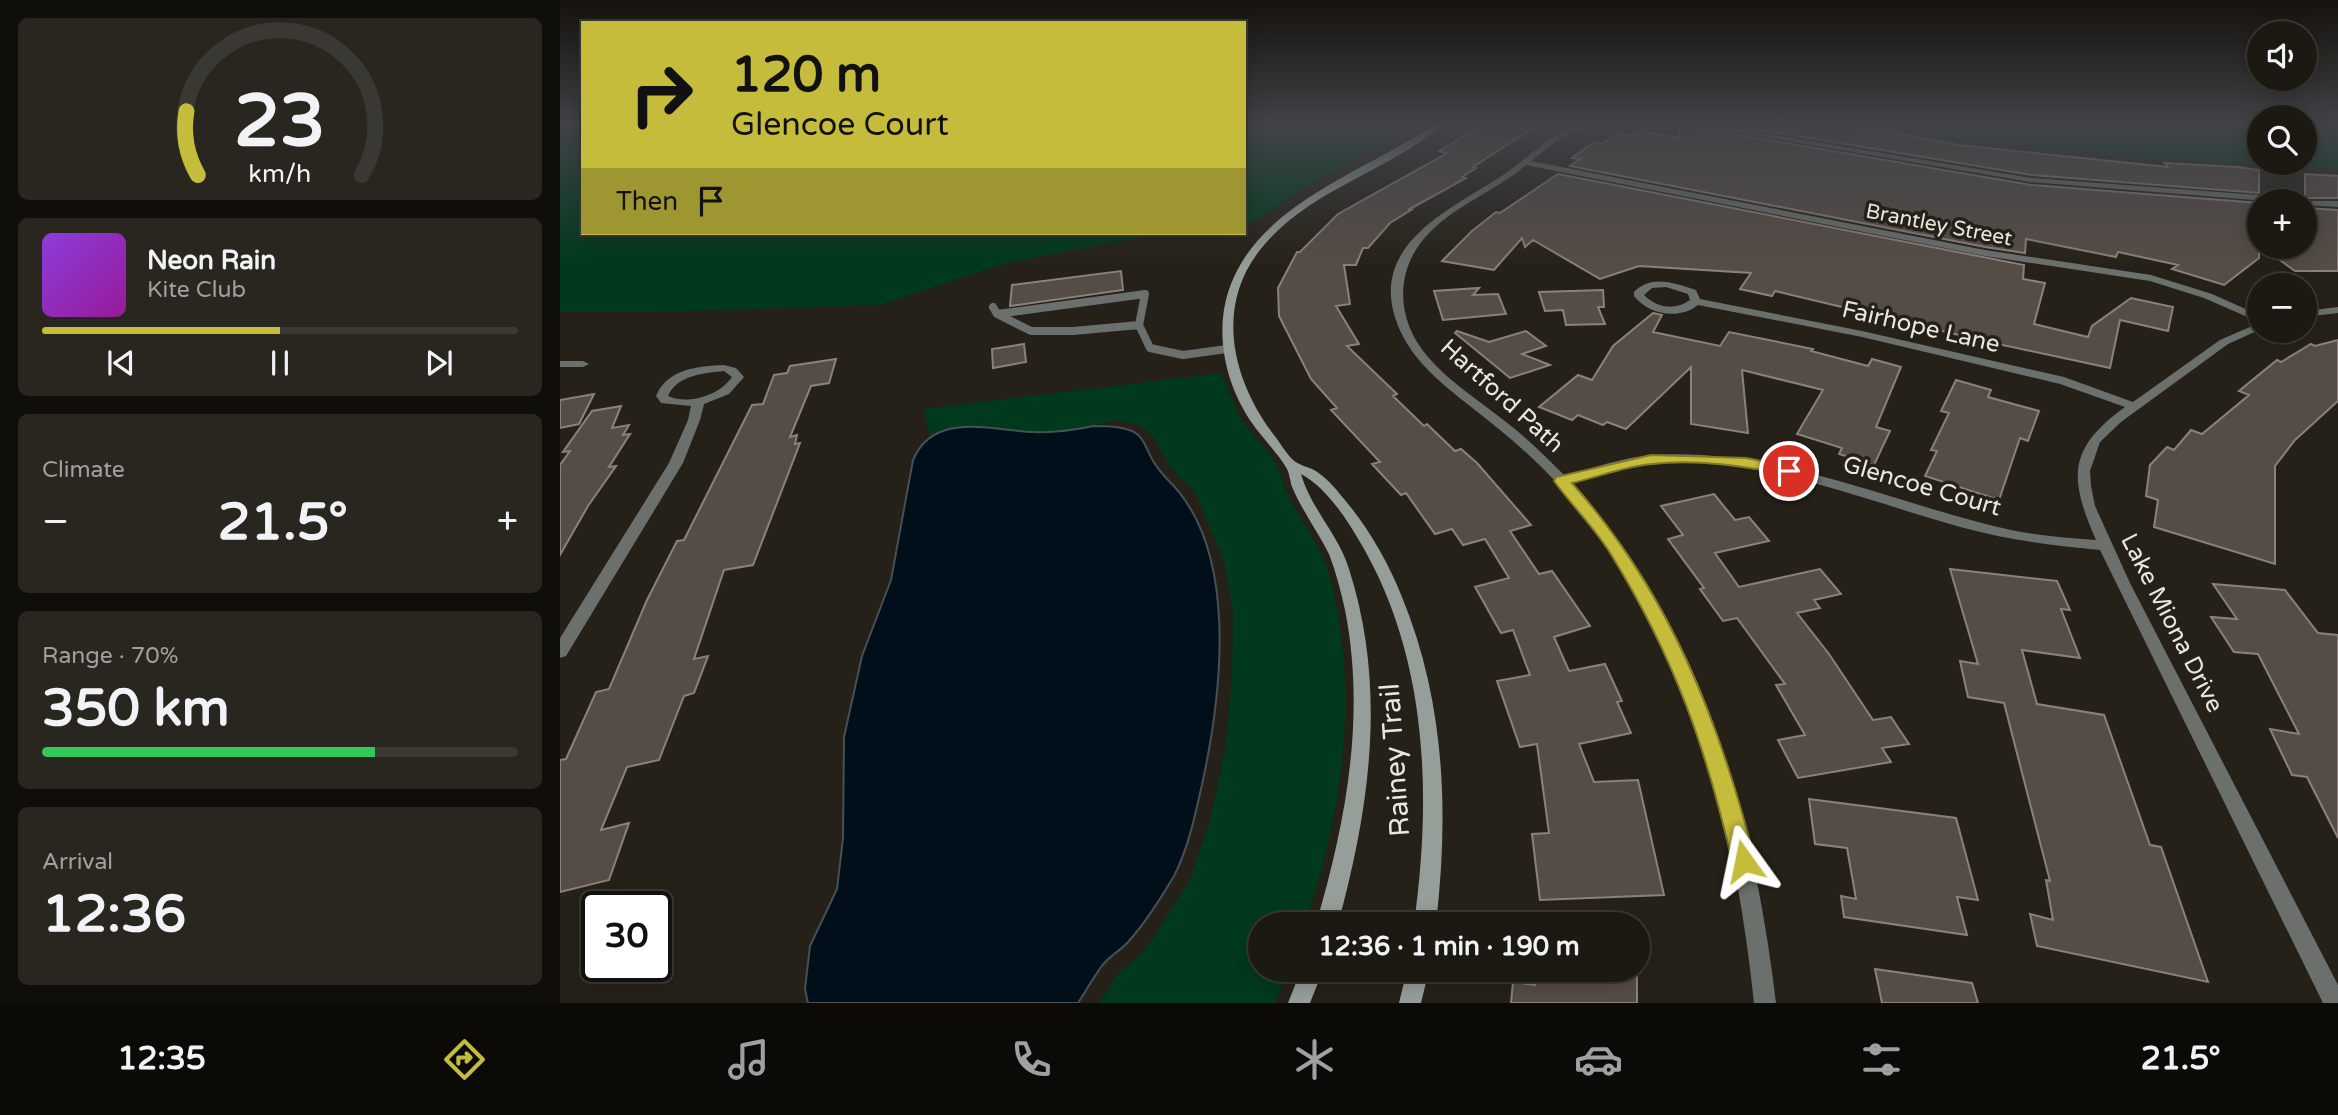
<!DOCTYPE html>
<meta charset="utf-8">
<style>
body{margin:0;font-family:"Varela Round",sans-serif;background:#292620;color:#f1f3f6;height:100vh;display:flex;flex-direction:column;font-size:26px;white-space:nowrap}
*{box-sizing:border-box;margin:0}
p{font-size:23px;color:#a0a09f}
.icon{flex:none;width:38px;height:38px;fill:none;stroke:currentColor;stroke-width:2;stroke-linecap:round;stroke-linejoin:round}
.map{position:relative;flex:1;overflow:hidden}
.sheet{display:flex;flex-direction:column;gap:18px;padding:18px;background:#0f0e0a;width:560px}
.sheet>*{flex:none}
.top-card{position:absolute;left:21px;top:21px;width:665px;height:214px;border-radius:0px;box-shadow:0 4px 18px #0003,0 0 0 2px #3a3832;background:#c6bc3c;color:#111;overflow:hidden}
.fabs{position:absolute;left:1687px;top:21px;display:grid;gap:14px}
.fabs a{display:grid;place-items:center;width:70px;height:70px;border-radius:50%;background:#1c1912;box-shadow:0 4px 18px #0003,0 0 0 2px #3a3832;font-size:35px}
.speed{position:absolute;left:21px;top:891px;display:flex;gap:14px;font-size:35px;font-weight:700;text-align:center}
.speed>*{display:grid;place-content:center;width:91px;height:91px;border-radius:50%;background:#1c1912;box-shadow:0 4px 18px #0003,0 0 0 2px #3a3832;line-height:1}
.speed .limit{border:4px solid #111;border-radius:10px;background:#fff;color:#111}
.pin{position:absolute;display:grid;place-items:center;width:60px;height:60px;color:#fff;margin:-30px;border:4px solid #fff;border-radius:50%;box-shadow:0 2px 7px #0007}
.me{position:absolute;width:77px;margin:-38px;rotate:348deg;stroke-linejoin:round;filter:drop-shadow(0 0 5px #0008)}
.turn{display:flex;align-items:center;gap:24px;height:147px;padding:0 35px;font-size:32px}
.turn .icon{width:91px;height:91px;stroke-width:2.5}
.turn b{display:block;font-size:49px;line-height:60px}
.then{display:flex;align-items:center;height:66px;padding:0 35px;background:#0003;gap:14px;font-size:26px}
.big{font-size:52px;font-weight:700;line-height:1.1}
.sheet .tile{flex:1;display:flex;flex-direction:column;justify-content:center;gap:10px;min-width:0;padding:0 24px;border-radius:10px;background:#292620}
.sheet .dial{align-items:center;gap:0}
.dial svg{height:182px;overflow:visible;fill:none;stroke:#3a3832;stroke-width:7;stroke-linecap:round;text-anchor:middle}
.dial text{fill:#f1f3f6;stroke:none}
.song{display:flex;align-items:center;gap:21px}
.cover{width:84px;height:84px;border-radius:10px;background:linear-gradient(135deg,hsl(270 70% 55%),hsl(300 70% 35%))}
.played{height:7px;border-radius:4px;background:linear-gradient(90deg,#c6bc3c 50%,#3a3832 50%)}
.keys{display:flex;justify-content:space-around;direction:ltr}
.heat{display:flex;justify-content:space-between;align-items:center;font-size:38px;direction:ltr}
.charge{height:10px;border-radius:5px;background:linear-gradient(90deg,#34c759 70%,#3a3832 0)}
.trip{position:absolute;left:688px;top:912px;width:402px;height:70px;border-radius:35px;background:#1c1912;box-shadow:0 4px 18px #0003,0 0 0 2px #3a3832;font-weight:700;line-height:70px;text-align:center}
.dock{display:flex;height:112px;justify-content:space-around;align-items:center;background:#0b0a07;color:#a0a09f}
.dock .icon{width:49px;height:49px}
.dock .on{color:#c6bc3c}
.dock b{font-size:32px;color:#f1f3f6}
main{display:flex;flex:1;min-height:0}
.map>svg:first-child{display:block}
.green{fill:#00391c}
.water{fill:#000f1a;stroke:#465056;stroke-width:2}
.building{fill:#564c46;stroke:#8c807a;stroke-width:2}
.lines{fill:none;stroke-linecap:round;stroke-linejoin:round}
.lane{stroke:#6c706d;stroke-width:8}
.street{fill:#6c706d;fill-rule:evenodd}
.secondary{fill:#969e99;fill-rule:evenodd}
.route{fill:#c6bc3c;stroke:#817a27;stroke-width:2}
.labels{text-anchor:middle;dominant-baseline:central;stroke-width:7;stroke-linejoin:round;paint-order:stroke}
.far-street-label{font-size:21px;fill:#eae7e1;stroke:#262118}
.street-label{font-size:24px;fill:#eae7e1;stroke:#262118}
.near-street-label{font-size:28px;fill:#eae7e1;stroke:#262118}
</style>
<main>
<section class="sheet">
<div class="tile dial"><svg viewBox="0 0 100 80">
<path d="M14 69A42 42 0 1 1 86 69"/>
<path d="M14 69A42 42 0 0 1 9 41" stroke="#c6bc3c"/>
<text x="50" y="56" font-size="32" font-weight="700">23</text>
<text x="50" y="72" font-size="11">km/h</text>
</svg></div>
<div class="tile">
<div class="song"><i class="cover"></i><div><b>Neon Rain</b><p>Kite Club</p></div></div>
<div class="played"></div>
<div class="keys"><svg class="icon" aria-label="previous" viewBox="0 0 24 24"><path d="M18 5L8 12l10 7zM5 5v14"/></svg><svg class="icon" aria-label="pause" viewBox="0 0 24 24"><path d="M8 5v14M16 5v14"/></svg><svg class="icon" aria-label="next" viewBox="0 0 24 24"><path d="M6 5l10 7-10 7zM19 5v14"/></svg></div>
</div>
<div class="tile"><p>Climate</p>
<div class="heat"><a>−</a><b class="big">21.5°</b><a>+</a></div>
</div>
<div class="tile"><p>Range · 70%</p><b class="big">350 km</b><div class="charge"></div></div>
<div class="tile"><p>Arrival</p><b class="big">12:36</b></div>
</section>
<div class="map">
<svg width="1778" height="1003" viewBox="0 0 1778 1003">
<rect width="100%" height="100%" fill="#262118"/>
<path class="green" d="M0,125H23V233H606L450,262L320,305L92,312H0Z
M684,125H854L727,199L684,228Z
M1327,125H1699V163H1745V125H1778V169L1616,160L1478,147Z
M661,373L680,417L718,465L715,468L720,470C724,501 758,537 768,571C801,688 783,811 745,924H700V970H729L715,1003H539L556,976L585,950L630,879L650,820L666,744L672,677L673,614L665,564L635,492L609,466L594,438L579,425L558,420L515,430L474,432L397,428L370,436L364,409Z"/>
<path class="water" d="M534,426C599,426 573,445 608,480C679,549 662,691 643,780C636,811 629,847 614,876C603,895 583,926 568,942C560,951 548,957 541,967C533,978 526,991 518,1003H248L245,989L250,946L277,889L283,838L284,737L302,656L331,580L353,460C374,410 432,431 474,432C494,433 514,430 534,426Z"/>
<path class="building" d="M923,125H978L913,167L916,168L902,177L906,178L848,210H851L830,223L808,248H803L796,265H784L790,304L776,306L799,344L787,346L837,394L833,396L864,426L867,424L895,451L901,449L917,463L971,525L950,531L979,574L992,571L1030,626L994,637L1009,671L1045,664L1062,701L1057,702L1071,733L1019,744L1034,782L1078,780L1104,895L980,900L972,834L989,833L977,744L960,747L937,681L970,675L953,630L941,633L915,587L949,578L925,539L903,545L892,529L875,534L846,493L841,495L812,464L820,462L771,410L777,408L751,379L719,316L718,288L737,252H740L778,214L887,153L879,151Z
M1120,125L1471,185L1699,203V258L1664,285L1612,269L1618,265L1558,252L1556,257L1466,239L1465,253L1425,247L1010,166L1020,159L1012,158L1034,142L1042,144L1058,133L1072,136L1081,131L1119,138Z
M1171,125H1280L1318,133L1321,130L1399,145L1608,167L1605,163L1678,167L1699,170V193L1471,175Z
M998,174L1464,265L1463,279L1485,283L1474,324L1528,337L1532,326L1571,298L1613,307L1608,331L1560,320L1550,368L1424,341L1215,291L1212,296L1180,289L1191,273L1079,266L1040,279L973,240L965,247L962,238L934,270L882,261L912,231L936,212L940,213Z
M1745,174L1778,176V198H1745Z
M1745,208L1778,210V271H1735L1702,247L1745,248Z
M561,271L563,290L450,306L452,285Z
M919,288L913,295L938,294L946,314L883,320L874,291Z
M1043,290L1044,307H1038L1045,324L1006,325L1003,310L985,311L979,292Z
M1093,313L1102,315L1093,332L1160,346L1169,332L1253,349L1251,351L1308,366L1312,359L1341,367L1316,427L1330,431L1314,465L1279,454L1282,448L1237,434L1263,390L1182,370L1188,433L1131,424V367L1066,429L1047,422L1043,425L1018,415L1012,420L979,407L1018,375L1032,380L1053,346Z
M897,331L929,342L966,331L986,346L962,354L990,365L950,378L895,333Z
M1778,340V401L1735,440L1715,466V564L1594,527L1598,500L1586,496L1590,465L1607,447L1614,450L1631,430L1642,434L1689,395L1679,391L1717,360L1721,362L1751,344L1755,346Z
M464,344L466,362L433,368L432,349Z
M276,359L269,383L251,386L230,437L237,435L235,444L240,443L193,565L164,570L134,659L148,656L134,693L124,696L99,760L67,767L41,830L69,823L49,880L0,892V760L6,759L36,692L49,689L87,600L117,541L124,540L192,405L203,404L214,375L227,373L230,366Z
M1396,380L1431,390L1428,397L1479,411L1468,441L1460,438L1439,500L1365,476L1377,451L1371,450L1389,413L1381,411Z
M34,394L19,424L0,428V400Z
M61,406L52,428L69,425L63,435L70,434L49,467L56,466L28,506L0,555V465L10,451L3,452L32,411Z
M1154,494L1175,520L1189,517L1209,541L1155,553L1179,587L1260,569L1281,594L1254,600L1260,608L1237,613L1269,654L1313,720L1331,717L1349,744L1322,748L1331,762L1238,778L1218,740L1245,735L1216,685L1225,684L1177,618L1163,621L1140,589L1144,588L1108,539L1123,535L1101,506Z
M1390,569L1497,581L1510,610L1501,609L1520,658L1462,650L1477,704L1544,715L1590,845L1601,847L1648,982L1477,946L1470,914L1493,920L1486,880L1490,881L1444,703L1408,697L1400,661L1418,664Z
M1653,584L1725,590L1758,633L1778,635V838L1747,777L1732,775L1710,729L1739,734L1698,654L1674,652L1651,617L1677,619Z
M1249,799L1396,818L1418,900L1397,897L1407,935L1284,917L1281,896L1296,899L1287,848L1255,844Z
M1315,969L1412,983L1418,1003H1322Z
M976,970H1077V1003H951L953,982L975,985Z"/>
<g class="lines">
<path class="lane" d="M433,307L437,314L585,294L579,325L590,348L623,355L667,349
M437,314L471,331H513L579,325"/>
<path class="street" d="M1018,125H1030L1003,136L971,161L1425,250L1591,275L1652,294L1699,315V322L1644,298L1590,281L1425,256L966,165C937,190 898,204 870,232C834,268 835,319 868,357C889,382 920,401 946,422C967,438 986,457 1005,476C1034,468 1063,457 1093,455C1217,447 1333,504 1451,530C1479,536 1507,538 1536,540C1509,478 1507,449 1565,407L1500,384L1302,337L1138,305C1119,320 1089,315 1074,296V292C1092,274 1114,283 1136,290L1140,299L1302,331L1504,377L1573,402L1660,340L1699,323V330L1668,344L1561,422L1540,442L1530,471L1531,486L1535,506L1570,583L1778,985V1003H1763L1540,550C1494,546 1449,540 1404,528C1302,500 1202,456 1094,463C1066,465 1039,475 1011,483C1142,623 1194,817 1216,1003H1194C1176,830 1134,660 1027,519C1002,486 972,456 940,430C898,394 843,364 832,305C820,236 901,204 946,173C970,156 989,135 1018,125ZM1106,287L1128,294L1130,300C1115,311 1097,308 1084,295L1092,288Z
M1134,125H1153L1471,178L1737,198L1741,201H1778V207L1745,205V201H1707L1471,182Z
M1778,307V313L1745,317V311Z
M0,361H23L29,364L23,367H0Z
M164,365L176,368L184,377L169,394L144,404L140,420L123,463L6,656L0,658V638L109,463L128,420L131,406L101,403L96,396C107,369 138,366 164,365ZM164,371L172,377C159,396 128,405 108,396C117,375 144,373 164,371Z"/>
<path class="secondary" d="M874,125H882C825,174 743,191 697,254C655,311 674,383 714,435C720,443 726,453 733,460C739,465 745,466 752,469C762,474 772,484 779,493C806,524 827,559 842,597C885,702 889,812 876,924H854C872,794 868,653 797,537C784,515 765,487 741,474C751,509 779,535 789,569C827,687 810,807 778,924H756C786,822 806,716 785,610C781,592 776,572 769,554C758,532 743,512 733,489C730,483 730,475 727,469C721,457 700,435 692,423C663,381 652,324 674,277C708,201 809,169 874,125Z
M741,970H763L750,1003H728Z
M847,970H869L861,1003H839Z"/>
</g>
<linearGradient id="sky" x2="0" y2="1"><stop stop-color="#15120d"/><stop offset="0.47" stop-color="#414348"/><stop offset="1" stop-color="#414348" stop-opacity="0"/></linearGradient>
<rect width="1778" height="266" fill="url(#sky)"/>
<path class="route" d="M1091,455L1186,458L1234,467L1236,471L1229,475C1184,466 1138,459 1092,464C1066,466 1038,477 1012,483C1109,592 1160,722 1195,861L1192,869L1184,872L1176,869L1172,861C1146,747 1114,657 1052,556C1036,529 1013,507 994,481L996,477Z"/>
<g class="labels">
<g class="far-street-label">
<text transform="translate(1379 225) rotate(11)">Brantley Street</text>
</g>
<g class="street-label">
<text transform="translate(1361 327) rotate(13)">Fairhope Lane</text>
<text transform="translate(942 396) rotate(42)">Hartford Path</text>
<text transform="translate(1362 486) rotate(16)">Glencoe Court</text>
<text transform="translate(1612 623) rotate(63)">Lake Miona Drive</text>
</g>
<g class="near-street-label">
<text transform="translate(835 760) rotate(-94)">Rainey Trail</text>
</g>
</g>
</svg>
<div class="fabs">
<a><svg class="icon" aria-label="sound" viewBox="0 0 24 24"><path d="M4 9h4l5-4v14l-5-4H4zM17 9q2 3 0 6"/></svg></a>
<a><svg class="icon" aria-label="search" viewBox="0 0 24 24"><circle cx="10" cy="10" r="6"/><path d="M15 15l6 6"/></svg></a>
<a>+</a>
<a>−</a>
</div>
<div class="speed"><div class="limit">30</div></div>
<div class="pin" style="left:1229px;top:471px;background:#d93025"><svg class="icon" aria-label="arrive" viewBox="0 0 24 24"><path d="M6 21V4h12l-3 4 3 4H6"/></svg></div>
<svg class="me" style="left:1184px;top:861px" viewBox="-20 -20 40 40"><path d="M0-17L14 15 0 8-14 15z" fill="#c6bc3c" stroke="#fff" stroke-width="4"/></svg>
<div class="trip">12:36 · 1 min · 190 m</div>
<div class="top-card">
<div class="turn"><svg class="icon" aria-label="right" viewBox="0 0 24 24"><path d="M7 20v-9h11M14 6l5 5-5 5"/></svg><div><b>120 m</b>Glencoe Court</div></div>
<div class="then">Then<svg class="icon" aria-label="arrive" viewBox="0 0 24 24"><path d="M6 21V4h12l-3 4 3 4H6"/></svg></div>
</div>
</div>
</main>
<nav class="dock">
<b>12:35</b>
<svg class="icon on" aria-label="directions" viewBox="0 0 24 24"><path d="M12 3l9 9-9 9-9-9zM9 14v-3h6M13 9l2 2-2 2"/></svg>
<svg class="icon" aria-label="music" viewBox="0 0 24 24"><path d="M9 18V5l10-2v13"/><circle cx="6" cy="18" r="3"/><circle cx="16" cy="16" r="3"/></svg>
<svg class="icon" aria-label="phone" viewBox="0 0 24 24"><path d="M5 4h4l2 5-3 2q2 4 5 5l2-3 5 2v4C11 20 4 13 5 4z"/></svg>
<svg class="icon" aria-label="climate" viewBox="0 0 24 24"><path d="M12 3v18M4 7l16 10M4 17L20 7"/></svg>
<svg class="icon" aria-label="car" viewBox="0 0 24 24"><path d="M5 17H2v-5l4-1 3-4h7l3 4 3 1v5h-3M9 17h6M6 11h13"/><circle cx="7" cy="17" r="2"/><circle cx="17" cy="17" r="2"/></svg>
<svg class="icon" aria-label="filters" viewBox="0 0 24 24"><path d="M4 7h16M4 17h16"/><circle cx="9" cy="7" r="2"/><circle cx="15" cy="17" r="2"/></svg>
<b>21.5°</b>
</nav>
